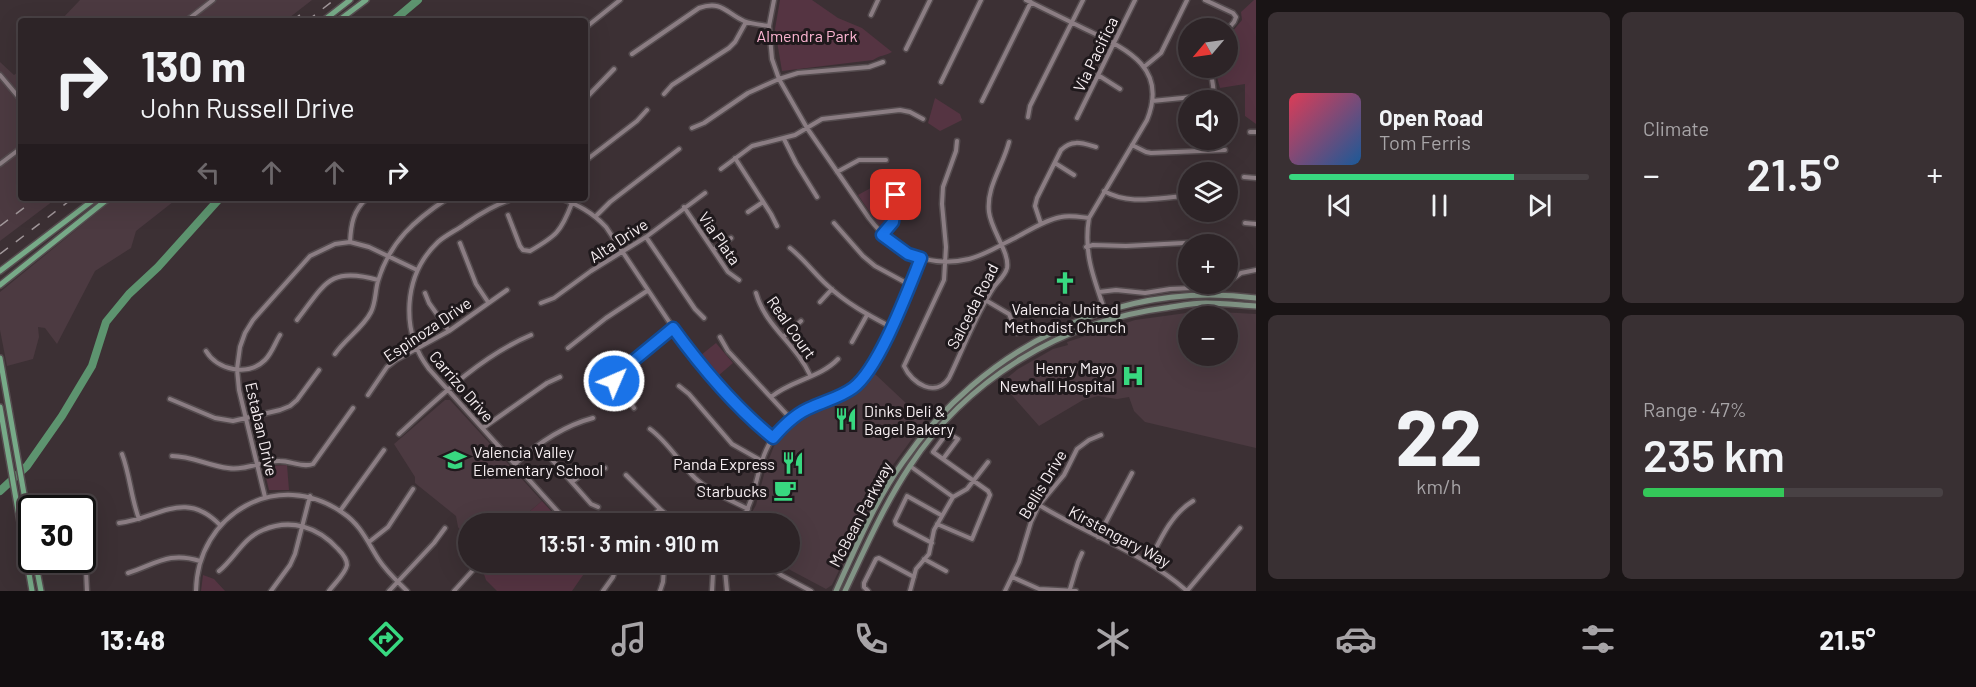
<!DOCTYPE html>
<meta charset="utf-8">
<style>
body{margin:0;font-family:Barlow,sans-serif;background:#393033;color:#f1f3f6;height:100vh;display:flex;flex-direction:column;font-size:22px;white-space:nowrap}
*{box-sizing:border-box;margin:0}
p{font-size:20px;color:#a7a4a7}
.icon{flex:none;width:33px;height:33px;fill:none;stroke:currentColor;stroke-width:2;stroke-linecap:round;stroke-linejoin:round}
.map{position:relative;flex:1;overflow:hidden}
.sheet{display:flex;flex-direction:column;gap:12px;padding:12px;background:#191415;width:720px}
.sheet>*{flex:none}
.hud{position:absolute;left:18px;top:18px;width:570px;height:183px;border-radius:6px;box-shadow:0 6px 24px #0002,0 0 0 2px #484144;background:#2d2427;color:#f1f3f6;overflow:hidden}
.needle{width:39px;rotate:241deg}
.controls{position:absolute;left:1178px;top:18px;display:grid;gap:12px}
.controls a{display:grid;place-items:center;width:60px;height:60px;border-radius:50%;background:#2d2427;box-shadow:0 6px 24px #0002,0 0 0 2px #484144;font-size:30px}
.speed{position:absolute;left:18px;top:495px;display:flex;gap:12px;font-size:30px;font-weight:700;text-align:center}
.speed>*{display:grid;place-content:center;width:78px;height:78px;border-radius:50%;background:#2d2427;box-shadow:0 6px 24px #0002,0 0 0 2px #484144;line-height:1}
.speed .limit{border:3px solid #111;border-radius:9px;background:#fff;color:#111}
.pin{position:absolute;display:grid;place-items:center;width:51px;height:51px;color:#fff;margin:-26px;border-radius:12px;box-shadow:0 3px 9px #0006}
.me{position:absolute;width:66px;margin:-33px;rotate:45deg;stroke-linejoin:round;filter:drop-shadow(0 0 4px #0008)}
.turn{display:flex;align-items:center;gap:21px;height:126px;padding:0 24px;font-size:27px}
.turn .icon{width:78px;height:78px;stroke-width:2.5}
.turn b{display:block;font-size:42px;line-height:51px}
.lanes{display:flex;align-items:center;height:57px;padding:0 24px;background:#0003;justify-content:center;gap:30px;direction:ltr}
.lanes .off{opacity:.35}
.big{font-size:45px;font-weight:600;line-height:1.1}
.sheet .widget{flex:1;display:flex;flex-direction:column;justify-content:center;gap:9px;min-width:0;padding:0 21px;border-radius:9px;background:#393033}
.sheet .dial{align-items:center;gap:0}
.dial b{font-size:78px;line-height:1}
.song{display:flex;align-items:center;gap:18px}
.cover{width:72px;height:72px;border-radius:9px;background:linear-gradient(135deg,hsl(350 70% 55%),hsl(210 70% 35%))}
.played{height:6px;border-radius:3px;background:linear-gradient(90deg,#38d880 75%,#484144 75%)}
.keys{display:flex;justify-content:space-around;direction:ltr}
.heat{display:flex;justify-content:space-between;align-items:center;font-size:33px;direction:ltr}
.charge{height:9px;border-radius:4px;background:linear-gradient(90deg,#34c759 47%,#484144 0)}
.sheet .tiles{flex:1;display:grid;gap:12px;grid-template-columns:repeat(2,1fr)}
.trip{position:absolute;left:458px;top:513px;width:342px;height:60px;border-radius:30px;background:#2d2427;box-shadow:0 6px 24px #0002,0 0 0 2px #484144;font-weight:600;line-height:60px;text-align:center}
.tab-bar{display:flex;height:96px;justify-content:space-around;align-items:center;background:#120e10;color:#a7a4a7}
.tab-bar .icon{width:42px;height:42px}
.tab-bar .on{color:#38d880}
.tab-bar b{font-size:27px;color:#f1f3f6}
main{display:flex;flex:1;min-height:0}
.map>svg:first-child{display:block}
.built{fill:#4c3a41;fill-rule:evenodd}
.green{fill:#553442}
.lines{fill:none;stroke-linecap:round;stroke-linejoin:round}
.river{stroke:#5d946f;stroke-width:8}
.street-casing{stroke:#554c4f;stroke-width:7}
.secondary-casing{stroke:#554c4f;stroke-width:8}
.primary-casing{stroke:#554c4f;stroke-width:8}
.street{stroke:#8b7d83;stroke-width:4}
.secondary{stroke:#819485;stroke-width:5}
.primary{stroke:#7a8;stroke-width:5}
.rail{stroke:#a1979a;stroke-width:1.5;stroke-dasharray:10 10;stroke-linecap:butt}
.route-casing{stroke:#114b97;stroke-width:15}
.route{stroke:#1a73e8;stroke-width:10}
.labels{text-anchor:middle;dominant-baseline:central;stroke-width:6;stroke-linejoin:round;paint-order:stroke}
.park-label{font-size:16px;fill:#fcb5d2;stroke:#1f191c}
.street-label{font-size:16px;fill:#f7eff2;stroke:#1f191c}
.poi-label{font-size:16px;fill:#f7eff2;stroke:#1f191c;text-anchor:end}
</style>
<main>
<div class="map">
<svg width="1256" height="591" viewBox="0 0 1256 591">
<rect width="100%" height="100%" fill="#3c3034"/>
<path class="built" d="M80,0H312L285,21H60Z
M0,62L14,75L21,70V198H57L0,241Z
M115,198H178L136,231L131,248L95,271L57,344L45,328L38,327L39,337L33,359L7,366L0,330V292Z
M1201,311L1256,314V448L1145,422L1134,411L1129,397L1117,399L1098,396L1083,400L1039,426L1001,383L1018,369L1053,349L1068,345L1067,342L1135,320ZM1188,316H1227V356H1188Z
M875,374L925,421L879,484L875,496L832,585L826,589L777,563L789,562V524L746,523L756,505L766,467L774,446L782,435L794,422L810,413L855,393Z
M445,400H450L542,501L516,523L468,524V540L458,527L456,516L415,483V477L394,444Z"/>
<path class="green" d="M780,0H812L838,18L862,28L892,52C885,56 880,55 873,60L782,71L775,29Z
M1254,0H1256V124L1245,116V84L1220,88L1215,70V68H1227V38L1242,20L1241,12Z
M935,98L960,114L962,120L940,131L928,123Z
M887,179C889,193 899,218 882,226L878,224L858,195Z
M716,343L733,363L718,376L701,355Z
M287,465L289,490H269L264,469L268,466Z
M542,501L562,523H516Z
M590,562V565L572,591H497L486,580L480,563Z
M203,575L214,579L225,591H201Z"/>
<g class="lines">
<path class="river" d="M393,21L418,0
M0,491L27,466L62,416L92,366L106,322L129,294L158,267L220,198"/>
<g class="street-casing">
<path id="street" d="M774,0L769,26L772,59L779,79L807,128L869,218C894,251 926,269 969,259C985,255 1000,245 1015,238C1030,230 1045,220 1061,217C1070,215 1080,217 1089,218
M1026,0C1046,10 1065,19 1085,29C1124,48 1169,66 1147,120L1089,218C1083,253 1094,279 1105,311
M1205,0L1233,13L1236,17L1234,22L1227,30
M871,15L878,0
M186,21L213,0
M585,28L620,0
M906,49L930,0
M632,54L699,8C722,0 726,13 744,21C752,24 761,25 769,26
M1144,67L1161,53L1187,0
M0,75L21,100
M1098,75L1120,89
M941,82L981,0
M664,94L672,85L729,48L735,42L746,22
M585,99L614,69
M982,101L1031,2
M1152,101L1213,95C1215,86 1210,77 1211,68
M1028,117L1030,106L1083,0
M1077,118L1135,0
M692,128L704,123L748,93L779,79L798,73L869,67L883,62
M1250,132H1256
M784,139L796,163L817,197
M957,141L956,151L943,187L942,204L946,247L944,280L904,366C912,384 936,398 949,378C963,349 976,314 994,287C998,281 1005,276 1007,268C1010,253 991,230 989,212C986,187 1003,166 1009,142
M1132,145L1146,152L1151,153L1225,150
M735,158L771,214L777,226
M585,161L637,121L647,110
M1055,163L1074,175
M0,164L21,148
M721,169L752,146L795,135L822,119L900,110L910,112L923,119
M837,172L859,160H886
M1244,177L1256,178
M1104,191C1130,206 1160,197 1188,196
M515,198C496,204 481,213 465,224C457,230 446,235 438,242C403,275 400,331 429,369L569,524
M560,198C578,205 592,212 606,227L678,335L747,417L773,438
M684,207L728,272L739,280
M748,212L763,202
M508,215L520,246L523,250L530,251C556,236 561,232 572,203
M596,216L610,202L679,149
M834,223L863,256L875,266L910,285
M1245,223L1256,224
M1041,224L1035,206L1037,198L1061,150C1072,139 1082,143 1096,147
M882,235C898,218 896,205 896,183
M646,237L695,309L704,318
M350,242C351,224 353,211 367,198
M460,243L476,284L488,302
M1086,247L1093,245L1126,246L1222,241
M790,248C804,259 814,273 827,285C846,303 868,315 891,327
M713,250L731,238
M1227,283L1241,273L1256,270
M1099,292L1116,290L1145,293L1170,289L1215,287L1226,284
M425,293L429,303L449,331
M756,293C765,326 796,344 810,375
M987,301L1009,314L1017,333
M820,302L832,289
M541,303L554,298L591,271L646,237L705,193
M297,320C325,284 329,266 378,280
M720,337L728,351L791,419
M783,337L801,321
M852,342L867,315
M568,348L606,318L647,291
M206,351C217,370 248,377 265,360C272,353 275,343 280,335
M335,354C345,339 363,328 371,312C376,302 375,291 378,281C390,241 415,220 448,198
M679,386L689,394L732,444L762,461
M368,395L387,367L396,360L449,331L507,290
M771,397C791,380 820,378 838,359
M170,399L215,418L233,421L280,410L290,406L297,400L319,370
M634,408L616,384L615,378L673,328
M483,428L547,383L560,377
M650,429C668,442 679,462 695,478C710,492 730,500 748,509
M399,434C438,398 481,356 531,335
M539,445L591,504L598,507
M122,454C130,475 131,498 139,519
M172,456C192,456 209,466 228,468C246,471 263,460 280,461C291,461 303,468 313,464L353,408
M515,464C538,443 563,426 593,418
M910,466L953,497L934,530L929,554L916,569L910,591
M626,475L660,509L677,524
M572,482L585,472L605,468
M265,497L239,390L237,369L240,347L245,333L253,320L310,256L335,244L350,242L369,247L417,270
M953,497L967,489L988,462
M1039,505C1088,535 1144,553 1187,591
M340,511L384,450
M119,523C159,518 185,489 220,525
M645,524L659,510
M739,524C759,496 755,461 775,435C799,405 826,407 853,388C878,370 908,289 921,258
M937,524L972,539L990,495L988,491L933,452L947,433L958,439L943,459
M1098,537L1132,473
M369,542L388,527L413,489
M932,543L896,524L895,521L907,496L941,515
M924,559L946,571
M80,560L86,571L87,591
M627,562L664,567L680,562
M709,562L713,574L712,591
M722,562L725,570L727,591
M764,562L781,575L811,591
M1149,562C1160,540 1171,514 1193,501
M725,570L733,562
M219,571C235,558 243,538 263,530C291,518 318,527 338,549C342,553 347,559 347,565C346,573 334,584 329,591
M128,573C156,564 169,551 200,561
M1012,577L1039,589L1076,591
M1070,589L1078,562L1082,553
M196,591C197,514 278,467 343,513C361,525 368,543 379,560C387,572 397,581 407,591
M271,591L290,565L295,554L310,496
M389,591L434,543L445,528
M454,591L474,569
M603,591L613,577L618,562
M660,591L663,582L664,567
M868,591L864,587V583L876,559L879,558L914,577
M1005,591L1019,562L1031,522L1039,505L1064,475L1077,449L1089,440L1101,435
M1187,591L1240,528"/>
</g>
<g class="secondary-casing">
<path id="secondary" d="M836,591C856,547 875,501 903,462C982,348 1116,280 1256,298
M845,591C865,549 884,505 910,466C967,379 1063,321 1165,308C1179,306 1192,303 1206,303C1223,303 1239,305 1256,306"/>
</g>
<g class="primary-casing">
<path id="primary" d="M323,21L350,0
M338,21L366,0
M0,271L96,198
M0,285L109,198
M0,358L32,539
M0,407L32,591
M35,560L41,591"/>
</g>
<use href="#street" class="street"/>
<use href="#secondary" class="secondary"/>
<use href="#primary" class="primary"/>
<path class="rail" d="M292,21L306,10
M307,21L334,0
M0,226L37,198
M0,254L73,198"/>
</g>
<g class="lines">
<g class="route-casing">
<path id="route" d="M614,381L616,375L673,328C702,368 735,407 773,438C784,425 796,413 812,407C825,401 841,397 853,388C879,369 908,290 921,258L908,254L882,235L893,222L896,195"/>
</g>
<use href="#route" class="route"/>
</g>
<defs>
<g id="church-bare" transform="scale(1.8)"><path d="M-1.2-6h2.4v3.5h3.3v2.4h-3.3V6h-2.4V-.1h-3.3v-2.4h3.3Z" fill="#38d880" stroke="#1f191c" stroke-width="2.5" paint-order="stroke"/></g>
<g id="hospital-bare" transform="scale(1.8)"><path d="M-5-5h3v3.5h4V-5h3V5h-3V1.5h-4V5h-3Z" fill="#38d880" stroke="#1f191c" stroke-width="2.5" paint-order="stroke"/></g>
<g id="restaurant-bare" transform="scale(1.8)"><path d="M-5-6h1v4h1v-4h1v4h1v-4h1v5L-1.5 .5V6h-2V.5L-5-1ZM5-6V6H3V1.5H1.5Q1.5-4 5-6Z" fill="#38d880" stroke="#1f191c" stroke-width="2.5" paint-order="stroke"/></g>
<g id="school-bare" transform="scale(1.8)"><path d="M0-5L7-2L0 1L-7-2ZM-4 1L0 2.5L4 1V4Q0 6-4 4Z" fill="#38d880" stroke="#1f191c" stroke-width="2.5" paint-order="stroke"/></g>
<g id="cafe-bare" transform="scale(1.8)"><path d="M-5.5-4.5H6V0H3Q3 3.5 0 3.5H-2.5Q-5.5 3.5-5.5 0ZM3-3.2v2h1.7v-2ZM-6 4.5H4V6H-6Z" fill="#38d880" stroke="#1f191c" stroke-width="2.5" paint-order="stroke"/></g>
</defs>
<g fill-rule="evenodd">
<use href="#church-bare" x="1065" y="283"/>
<use href="#hospital-bare" x="1133" y="376"/>
<use href="#restaurant-bare" x="846" y="419"/>
<use href="#school-bare" x="455" y="460"/>
<use href="#restaurant-bare" x="793" y="463"/>
<use href="#cafe-bare" x="785" y="490"/>
</g>
<g class="labels">
<g class="park-label">
<text x="807" y="35">Almendra Park</text>
</g>
<g class="street-label">
<text transform="translate(1095 54) rotate(-64)">Via Pacifica</text>
<text transform="translate(720 238) rotate(55)">Via Plata</text>
<text transform="translate(618 240) rotate(-33)">Alta Drive</text>
<text transform="translate(972 306) rotate(-63)">Salceda Road</text>
<text transform="translate(792 327) rotate(55)">Real Court</text>
<text transform="translate(427 329) rotate(-34)">Espinoza Drive</text>
<text transform="translate(462 386) rotate(49)">Carrizo Drive</text>
<text transform="translate(262 429) rotate(77)">Estaban Drive</text>
<text transform="translate(1042 484) rotate(-59)">Bellis Drive</text>
<text transform="translate(860 514) rotate(-62)">McBean Parkway</text>
<text transform="translate(1120 536) rotate(28)">Kirstengary Way</text>
</g>
<g class="poi-label">
<text x="1065" y="308" text-anchor="middle">Valencia United<tspan x="1065" dy="18">Methodist Church</tspan></text>
<text x="1115" y="367">Henry Mayo<tspan x="1115" dy="18">Newhall Hospital</tspan></text>
<text x="864" y="410" text-anchor="start">Dinks Deli &amp;<tspan x="864" dy="18">Bagel Bakery</tspan></text>
<text x="473" y="451" text-anchor="start">Valencia Valley<tspan x="473" dy="18">Elementary School</tspan></text>
<text x="775" y="463">Panda Express</text>
<text x="767" y="490">Starbucks</text>
</g>
</g>
</svg>
<div class="controls">
<a><svg class="needle" viewBox="-14 -14 28 28"><path d="M0-13l5 13h-10z" fill="#e53935"/><path d="M0 13l5-13h-10z" fill="#a7a4a7"/></svg></a>
<a><svg class="icon" aria-label="sound" viewBox="0 0 24 24"><path d="M4 9h4l5-4v14l-5-4H4zM17 9q2 3 0 6"/></svg></a>
<a><svg class="icon" aria-label="layers" viewBox="0 0 24 24"><path d="M12 4l9 5-9 5-9-5zM3 14l9 5 9-5"/></svg></a>
<a>+</a>
<a>−</a>
</div>
<div class="speed"><div class="limit">30</div></div>
<div class="pin" style="left:896px;top:195px;background:#d93025"><svg class="icon" aria-label="arrive" viewBox="0 0 24 24"><path d="M6 21V4h12l-3 4 3 4H6"/></svg></div>
<svg class="me" style="left:614px;top:381px" viewBox="-20 -20 40 40"><circle r="17" fill="#1a73e8" stroke="#fff" stroke-width="3"/><path d="M0-11L8 9 0 5-8 9z" fill="#fff"/></svg>
<div class="trip">13:51 · 3 min · 910 m</div>
<div class="hud">
<div class="turn"><svg class="icon" aria-label="right" viewBox="0 0 24 24"><path d="M7 20v-9h11M14 6l5 5-5 5"/></svg><div><b>130 m</b>John Russell Drive</div></div>
<div class="lanes"><svg class="icon off" aria-label="left" viewBox="0 0 24 24"><path d="M17 20v-9H6M10 6l-5 5 5 5"/></svg><svg class="icon off" aria-label="ahead" viewBox="0 0 24 24"><path d="M12 20V5M6 11l6-6 6 6"/></svg><svg class="icon off" aria-label="ahead" viewBox="0 0 24 24"><path d="M12 20V5M6 11l6-6 6 6"/></svg><svg class="icon" aria-label="right" viewBox="0 0 24 24"><path d="M7 20v-9h11M14 6l5 5-5 5"/></svg></div>
</div>
</div>
<section class="sheet">
<div class="tiles">
<div class="widget">
<div class="song"><i class="cover"></i><div><b>Open Road</b><p>Tom Ferris</p></div></div>
<div class="played"></div>
<div class="keys"><svg class="icon" aria-label="previous" viewBox="0 0 24 24"><path d="M18 5L8 12l10 7zM5 5v14"/></svg><svg class="icon" aria-label="pause" viewBox="0 0 24 24"><path d="M8 5v14M16 5v14"/></svg><svg class="icon" aria-label="next" viewBox="0 0 24 24"><path d="M6 5l10 7-10 7zM19 5v14"/></svg></div>
</div>
<div class="widget"><p>Climate</p>
<div class="heat"><a>−</a><b class="big">21.5°</b><a>+</a></div>
</div>
<div class="widget dial"><b>22</b><p>km/h</p></div>
<div class="widget"><p>Range · 47%</p><b class="big">235 km</b><div class="charge"></div></div>
</div>
</section>
</main>
<nav class="tab-bar">
<b>13:48</b>
<svg class="icon on" aria-label="directions" viewBox="0 0 24 24"><path d="M12 3l9 9-9 9-9-9zM9 14v-3h6M13 9l2 2-2 2"/></svg>
<svg class="icon" aria-label="music" viewBox="0 0 24 24"><path d="M9 18V5l10-2v13"/><circle cx="6" cy="18" r="3"/><circle cx="16" cy="16" r="3"/></svg>
<svg class="icon" aria-label="phone" viewBox="0 0 24 24"><path d="M5 4h4l2 5-3 2q2 4 5 5l2-3 5 2v4C11 20 4 13 5 4z"/></svg>
<svg class="icon" aria-label="climate" viewBox="0 0 24 24"><path d="M12 3v18M4 7l16 10M4 17L20 7"/></svg>
<svg class="icon" aria-label="car" viewBox="0 0 24 24"><path d="M5 17H2v-5l4-1 3-4h7l3 4 3 1v5h-3M9 17h6M6 11h13"/><circle cx="7" cy="17" r="2"/><circle cx="17" cy="17" r="2"/></svg>
<svg class="icon" aria-label="filters" viewBox="0 0 24 24"><path d="M4 7h16M4 17h16"/><circle cx="9" cy="7" r="2"/><circle cx="15" cy="17" r="2"/></svg>
<b>21.5°</b>
</nav>
